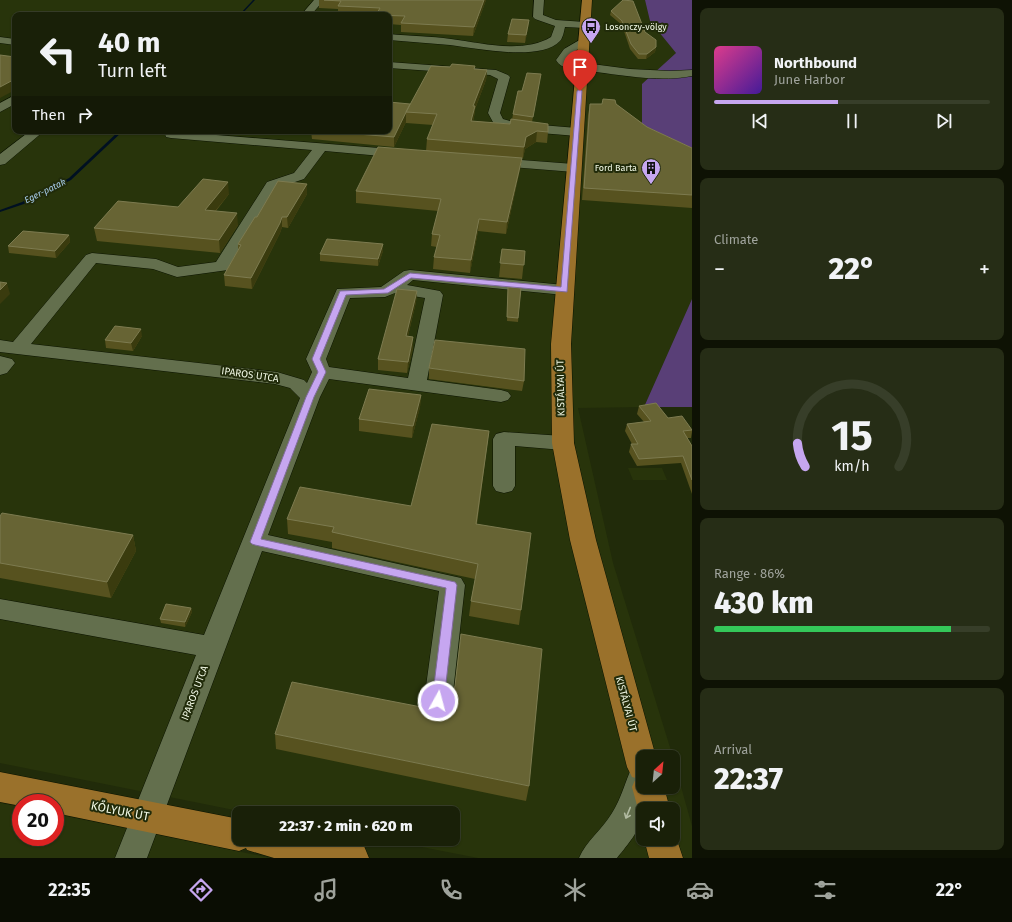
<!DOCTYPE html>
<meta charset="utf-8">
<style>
body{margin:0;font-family:"Fira Sans",sans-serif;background:#262d16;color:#f1f3f6;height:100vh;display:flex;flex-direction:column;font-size:15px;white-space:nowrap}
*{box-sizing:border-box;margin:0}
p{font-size:13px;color:#9fa39c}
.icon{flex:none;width:22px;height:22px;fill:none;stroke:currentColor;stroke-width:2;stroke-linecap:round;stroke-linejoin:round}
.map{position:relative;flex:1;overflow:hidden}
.panel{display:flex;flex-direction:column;gap:8px;padding:8px;background:#0e1204;width:320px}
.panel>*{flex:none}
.guide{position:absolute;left:12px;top:12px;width:380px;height:122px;border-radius:8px;box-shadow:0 1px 3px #0004,0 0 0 1px #373e29;background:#192008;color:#f1f3f6;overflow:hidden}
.needle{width:26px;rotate:27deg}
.buttons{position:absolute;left:636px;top:750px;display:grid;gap:8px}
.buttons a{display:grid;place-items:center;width:44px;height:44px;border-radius:8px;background:#192008;box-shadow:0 1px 3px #0004,0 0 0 1px #373e29;font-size:20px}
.speed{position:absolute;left:12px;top:794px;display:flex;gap:8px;font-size:20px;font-weight:700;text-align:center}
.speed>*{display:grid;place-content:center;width:52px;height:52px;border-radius:50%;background:#192008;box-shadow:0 1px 3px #0004,0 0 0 1px #373e29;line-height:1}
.speed .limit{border:6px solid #d22;background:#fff;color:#111}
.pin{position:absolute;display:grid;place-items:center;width:34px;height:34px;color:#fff;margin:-41px -17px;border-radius:50% 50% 50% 0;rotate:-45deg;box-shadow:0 0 4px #0007}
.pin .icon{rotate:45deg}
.me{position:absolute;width:44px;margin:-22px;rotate:7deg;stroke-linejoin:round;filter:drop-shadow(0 0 3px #0008)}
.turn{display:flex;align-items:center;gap:14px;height:84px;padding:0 20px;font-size:18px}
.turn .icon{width:52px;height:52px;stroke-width:2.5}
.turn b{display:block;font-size:28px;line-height:34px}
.then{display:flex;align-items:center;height:38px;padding:0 20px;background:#0003;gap:8px;font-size:15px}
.big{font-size:30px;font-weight:800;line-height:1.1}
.panel .card{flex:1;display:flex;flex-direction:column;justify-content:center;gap:6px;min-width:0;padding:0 14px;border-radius:8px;background:#262d16}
.panel .dial{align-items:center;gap:0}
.dial svg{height:104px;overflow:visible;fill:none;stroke:#373e29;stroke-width:7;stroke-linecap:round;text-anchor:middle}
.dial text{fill:#f1f3f6;stroke:none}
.song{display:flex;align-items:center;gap:12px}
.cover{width:48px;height:48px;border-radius:6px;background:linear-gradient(135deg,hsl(330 70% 55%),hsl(260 70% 35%))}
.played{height:4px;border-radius:2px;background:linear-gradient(90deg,#c6a6f0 45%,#373e29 45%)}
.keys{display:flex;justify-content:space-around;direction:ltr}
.heat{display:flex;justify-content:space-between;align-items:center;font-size:22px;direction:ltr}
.charge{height:6px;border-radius:3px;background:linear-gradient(90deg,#34c759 86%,#373e29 0)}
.trip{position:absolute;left:232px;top:806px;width:228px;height:40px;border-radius:8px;background:#192008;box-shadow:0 1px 3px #0004,0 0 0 1px #373e29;font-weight:800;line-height:40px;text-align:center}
.tabs{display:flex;height:64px;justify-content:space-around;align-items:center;background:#0a0d03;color:#9fa39c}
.tabs .icon{width:28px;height:28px}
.tabs .selected{color:#c6a6f0}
.tabs b{font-size:18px;color:#f1f3f6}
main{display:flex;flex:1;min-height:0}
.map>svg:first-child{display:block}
.built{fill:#28340b;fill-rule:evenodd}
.green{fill:#593f77}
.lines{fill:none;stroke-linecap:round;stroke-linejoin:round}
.stream{fill:#001022;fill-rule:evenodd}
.minor-casing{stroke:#0b1300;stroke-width:1}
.major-casing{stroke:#0b1300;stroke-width:1}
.minor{fill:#636f4d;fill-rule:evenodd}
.major{fill:#9a712b;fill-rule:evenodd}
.wall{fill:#57521f}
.shaded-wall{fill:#3a3b0e}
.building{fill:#676434;stroke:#7d7b50}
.oneway{stroke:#b1baa1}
.route{fill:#c6a6f0;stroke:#816c9c}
.labels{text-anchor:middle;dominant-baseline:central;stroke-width:4;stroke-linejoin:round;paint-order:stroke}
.far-poi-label{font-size:9px;fill:#f1f8e5;stroke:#212b0a;text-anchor:start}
.far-water-label{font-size:9px;font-style:italic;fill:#abd0f0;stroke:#212b0a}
.street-label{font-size:10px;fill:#f1f8e5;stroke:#212b0a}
.near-street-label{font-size:12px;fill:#f1f8e5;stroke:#212b0a}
</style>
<main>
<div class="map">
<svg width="692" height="858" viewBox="0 0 692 858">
<rect width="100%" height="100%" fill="#212b0a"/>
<path class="built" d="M0,0H645L650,21L676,53L643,84L692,153V299L644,407L578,408L613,563L673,757H643V787H673V758L692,826V858H478L381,839H453V813H249L0,763ZM15,15H389V131H15ZM643,809H673V839H643Z
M628,468H662L667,480H633Z
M0,803L21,807V837H55V814L271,858H0Z"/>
<path class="green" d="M645,0H692V153L642,130V84L676,53L650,21Z
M692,299V407H644Z"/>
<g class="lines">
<path class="stream" d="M253,0H255L241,15H239Z
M119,131H123L71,180L24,204L0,212V210L22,202L69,178Z"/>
<g class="minor-casing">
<path id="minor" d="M314,0H324L311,15H301Z
M534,0H544L543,15L556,20L585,22L590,25L585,28L565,27C564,31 563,38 560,41C540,62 476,48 450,45C430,43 409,42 389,40V34C410,36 431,36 451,39C482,43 523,54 551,37L555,26L535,19L533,17Z
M0,37L15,39V45L0,43Z
M583,38L588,41L569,56L567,59L569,61L630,69L670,71L692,70V76C661,82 627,76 596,72C585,71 572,71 562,66C560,65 557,62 556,60L564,49Z
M389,62L496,70L508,75L510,77L500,113L503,119L517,123L577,128L582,129L583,132L582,135L577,136L516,131L494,124L488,113L498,79L490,75L389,68Z
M15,95V104L0,112V103Z
M30,131H44L5,164L0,165V154Z
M167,131L404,150L409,151L411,154L409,157L404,158L325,151L304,179L277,188L228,270L177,277L153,269L96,263L31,344L277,372L304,380L307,383L312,372L306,359L337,289L381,287L404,271L410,270L564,285L570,286L573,290L570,294L564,295L413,280L407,285L440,291L443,295L427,380L501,390L508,392L511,396L508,400L501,402L329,379L320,397L268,535L461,578L465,585L452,701L448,709L438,713L428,709L424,701L439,591L262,551L147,858H115L196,655L0,619V599L204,635L300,398L290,388L275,384L0,352V340L13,342L86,255L92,253L156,259L178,267L216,262L267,182L294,173L312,150L171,138L166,137L165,134ZM395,293L425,298L408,378L329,367L326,359L350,298L385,297Z
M493,158L574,164L579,165L581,168L579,171L574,172L488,165L486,162L488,159Z
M0,356L12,359L15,363L7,373L0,375Z
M504,432L563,436L571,438L574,443L571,448L563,450L515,446V486L512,491L504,493L496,491L493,486V439L496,434Z
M643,763V787H654L645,809H643C643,828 628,844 617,858H579C586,841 602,830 612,813C621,799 625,782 632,767Z"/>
</g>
<g class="major-casing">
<path id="major" d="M582,0H592L571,344L574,443L596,540L656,757H643V787H664L670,809H643V820L638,809L632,787L636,778L632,777L627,767L570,540L552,443L551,344Z
M0,772L239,819V839H339L364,846L369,858H274L247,850L246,848L239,851L55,813V803H21V806L0,802Z
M673,828L683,858H649L644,839H673Z"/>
</g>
<use href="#minor" class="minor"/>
<use href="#major" class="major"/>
</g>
<path class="wall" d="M319,0H486L473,36L401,32V25L389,24V15H338V9L319,8Z
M611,11L645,32L656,47L655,52L646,59H638L630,49L622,25L610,15Z
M529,20L528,28L525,43L507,42L508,34Z
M475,69L487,70L486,80L475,109L474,117L473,121L510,124L512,120L513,114L522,91L540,80L532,122L548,132L547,143L536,142L525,149L523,158H522L520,169L506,234L478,231L470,273L433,269L434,257L437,247L431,246L432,234L438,211L356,203V191L426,151L427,139L433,125L406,123V122L394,147L312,139L311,131H389L410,104Z
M590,104H616L647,127L692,148V208L582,200L588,115Z
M307,184V194L288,228L282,227L280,233L252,289L225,286L224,275L238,250V244L257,217Z
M229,194L216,211L238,225L220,253L97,241L94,228Z
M69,235L70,242L56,258L9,253L8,246Z
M383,244V251L378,266L320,261V254Z
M502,249L525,251L522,279L499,277Z
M508,287L521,288L518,322L507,321Z
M417,291L416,302L408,336L413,337V348L407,373L378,370V359Z
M142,336L133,351L106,348L105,340Z
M429,368L524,381L522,391L429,379Z
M421,395L420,407L412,438L359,431V419Z
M639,406L668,418L692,430V432L691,438H687L692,446V494L681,463L637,466L629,452L631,444H632L625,431L627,424L644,422L637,414Z
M489,431L477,524L521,610L519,625L469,616L471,601L475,579L332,548V542L288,534L287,519L411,506Z
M0,516L133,535L136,551L111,598L0,578Z
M191,608L192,612L185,627L161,623L160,619Z
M275,734L529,786L526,801L276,749Z"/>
<path class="shaded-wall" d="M484,0H486L473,36L474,27Z
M529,20L528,28L525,43L526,35Z
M656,47L655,52L646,59L647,54Z
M487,70L486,80L475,109L474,117L470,132L473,106Z
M15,79V90L0,98V87Z
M406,113V122L394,147V137Z
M537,131L536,142L525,149L523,158L524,147L526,137Z
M522,158L520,169L506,234L507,222Z
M228,182L229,194L206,222L205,210Z
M307,184V194L288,228L287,217Z
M237,213L238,225L220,253L219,240Z
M282,217V227L280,233L252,289L251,278Z
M479,219L478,231L470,273L471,260Z
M69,235L70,242L56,258L55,251Z
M383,244V251L378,266V259Z
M7,283L10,294L0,304V290Z
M417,291L416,302L405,348L406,336Z
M141,329L142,336L133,351L131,343Z
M413,337V348L407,373L408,362Z
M421,395L420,407L412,438L413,426Z
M133,535L136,551L111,598L107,582Z
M191,608L192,612L185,627V622Z"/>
<path class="building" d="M324,0H484L474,27L401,23L405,16L376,15L380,8L338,6L341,1Z
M623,0L633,1L645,32L656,40V47L647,54H639L631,44L622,21L611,11Z
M512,19L529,20L526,35L508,34Z
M0,55L15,57V79L0,87Z
M452,64L475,66L474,69L487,70L473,106H475L471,121L510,124L511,119L548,124V132L537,131L526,137L524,147L427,139L437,114L406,112L431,66L450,67Z
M527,73L541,74L533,117L513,114L518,91H522Z
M603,99L615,100L616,104L647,127L692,148V195L584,188L590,104H602Z
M389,102L410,104L394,137L321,131H389Z
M378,147L522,158L507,222L479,219L471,260L434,257L440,235L432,234L441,199L356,191Z
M203,179L228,182L205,210L237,213L219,240L94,228L118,201L178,207Z
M278,181L307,184L287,217H282L280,223L251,278L224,275L241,245L238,244L255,217H257Z
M23,231L69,235L55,251L8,246Z
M327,239L383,244L378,259L320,254Z
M502,249L525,251L524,265L500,263Z
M0,282L7,283L0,290Z
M508,287L521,288L518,318L507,317Z
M397,289L417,291L406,336L413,337L408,362L378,359Z
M115,326L141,329L131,343L105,340Z
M435,340L525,349L524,381L429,368Z
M369,389L421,395L413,426L359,419Z
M656,403L668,418L682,416L692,430L683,431L692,446V480L683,456L639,459L631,444H638L627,424L651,421L639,406Z
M432,424L489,431L476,524L531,533L521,610L471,601L478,564L332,532L334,527L287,519L300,487L411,506Z
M2,513L133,535L107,582L0,563V516Z
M166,604L191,608L185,622L160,619Z
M461,634L542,649L529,786L275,734L292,682L442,711L444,698L451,695L455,686Z"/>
<defs><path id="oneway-shaft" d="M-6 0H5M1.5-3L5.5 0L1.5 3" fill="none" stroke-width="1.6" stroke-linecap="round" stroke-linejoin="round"/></defs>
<use class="oneway" href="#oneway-shaft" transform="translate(628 813) rotate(112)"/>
<path class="route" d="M580,89L582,91L567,292L411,278L388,293L346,295L320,359L326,372L314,397L261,539L455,582L457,585L444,701L443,705L438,706L434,705L432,701L446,588L255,545L252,544L250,542L306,397L318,372L312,359L340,291L384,289L410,273L561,287L577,91Z"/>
<defs>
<g id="bus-pin" transform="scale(1)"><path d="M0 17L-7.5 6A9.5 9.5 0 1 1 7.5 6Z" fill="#c6a6f0" stroke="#212b0a"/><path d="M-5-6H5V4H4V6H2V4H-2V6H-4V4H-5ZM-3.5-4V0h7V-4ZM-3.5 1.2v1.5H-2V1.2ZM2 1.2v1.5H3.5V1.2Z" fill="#111"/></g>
<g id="building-pin" transform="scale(1)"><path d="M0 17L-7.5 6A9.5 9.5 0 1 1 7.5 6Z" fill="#c6a6f0" stroke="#212b0a"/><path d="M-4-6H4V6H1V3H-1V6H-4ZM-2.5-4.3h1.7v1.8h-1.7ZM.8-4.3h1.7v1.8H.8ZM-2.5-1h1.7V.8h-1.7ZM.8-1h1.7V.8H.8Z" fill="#111"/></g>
</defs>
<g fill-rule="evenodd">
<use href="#bus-pin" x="591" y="27"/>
<use href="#building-pin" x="651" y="168"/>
</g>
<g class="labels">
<g class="far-poi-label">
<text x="605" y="27">Losonczy-völgy</text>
<text x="637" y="168" text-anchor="end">Ford Barta</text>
</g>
<g class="far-water-label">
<text transform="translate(45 191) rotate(-26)">Eger-patak</text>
</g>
<g class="street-label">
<text transform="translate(250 375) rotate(8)">IPAROS UTCA</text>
<text transform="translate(561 388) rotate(-91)">KISTÁLYAI ÚT</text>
<text transform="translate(195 693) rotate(-69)">IPAROS UTCA</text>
<text transform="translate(626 704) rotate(75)">KISTÁLYAI ÚT</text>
</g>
<g class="near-street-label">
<text transform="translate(120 811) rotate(11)">KŐLYUK ÚT</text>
</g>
</g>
</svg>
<div class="buttons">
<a><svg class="needle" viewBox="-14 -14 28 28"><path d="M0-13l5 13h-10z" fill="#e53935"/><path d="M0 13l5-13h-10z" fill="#9fa39c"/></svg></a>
<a><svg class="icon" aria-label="sound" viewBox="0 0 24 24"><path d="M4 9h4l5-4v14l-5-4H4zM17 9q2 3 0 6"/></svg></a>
</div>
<div class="speed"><div class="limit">20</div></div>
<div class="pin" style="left:580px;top:91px;background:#d93025"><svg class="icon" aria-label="arrive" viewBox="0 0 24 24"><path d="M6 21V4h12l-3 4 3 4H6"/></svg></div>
<svg class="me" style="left:438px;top:701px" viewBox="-20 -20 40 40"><circle r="17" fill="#c6a6f0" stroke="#fff" stroke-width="3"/><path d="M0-11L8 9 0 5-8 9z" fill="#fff"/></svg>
<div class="trip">22:37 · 2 min · 620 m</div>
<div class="guide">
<div class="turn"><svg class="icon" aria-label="left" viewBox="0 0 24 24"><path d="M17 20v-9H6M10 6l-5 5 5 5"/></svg><div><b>40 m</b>Turn left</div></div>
<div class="then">Then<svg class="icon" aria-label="right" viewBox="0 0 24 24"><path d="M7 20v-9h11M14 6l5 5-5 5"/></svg></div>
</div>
</div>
<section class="panel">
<div class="card">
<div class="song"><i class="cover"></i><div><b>Northbound</b><p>June Harbor</p></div></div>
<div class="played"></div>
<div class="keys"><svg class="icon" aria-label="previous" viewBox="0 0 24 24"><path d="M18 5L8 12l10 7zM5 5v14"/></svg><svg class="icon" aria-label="pause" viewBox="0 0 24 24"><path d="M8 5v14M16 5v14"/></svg><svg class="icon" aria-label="next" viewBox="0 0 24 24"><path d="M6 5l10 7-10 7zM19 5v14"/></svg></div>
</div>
<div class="card"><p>Climate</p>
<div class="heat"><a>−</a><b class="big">22°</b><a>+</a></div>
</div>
<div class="card dial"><svg viewBox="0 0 100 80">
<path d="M14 69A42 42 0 1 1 86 69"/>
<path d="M14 69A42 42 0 0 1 8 51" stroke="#c6a6f0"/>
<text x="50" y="56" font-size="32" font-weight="700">15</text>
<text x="50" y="72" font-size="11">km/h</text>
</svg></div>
<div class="card"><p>Range · 86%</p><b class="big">430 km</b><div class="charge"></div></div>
<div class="card"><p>Arrival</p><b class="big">22:37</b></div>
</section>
</main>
<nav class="tabs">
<b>22:35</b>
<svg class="icon selected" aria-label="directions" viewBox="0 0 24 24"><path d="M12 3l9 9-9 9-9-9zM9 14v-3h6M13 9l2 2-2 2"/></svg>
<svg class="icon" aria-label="music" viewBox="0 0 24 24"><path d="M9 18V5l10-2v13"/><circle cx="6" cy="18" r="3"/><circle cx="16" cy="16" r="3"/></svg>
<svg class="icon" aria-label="phone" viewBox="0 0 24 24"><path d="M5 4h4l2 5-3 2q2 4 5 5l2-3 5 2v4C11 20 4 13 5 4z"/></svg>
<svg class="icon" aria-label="climate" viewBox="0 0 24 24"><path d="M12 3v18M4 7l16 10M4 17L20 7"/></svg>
<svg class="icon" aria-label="car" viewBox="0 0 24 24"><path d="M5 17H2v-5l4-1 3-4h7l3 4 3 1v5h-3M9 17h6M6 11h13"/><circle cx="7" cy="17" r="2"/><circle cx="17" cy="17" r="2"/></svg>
<svg class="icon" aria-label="filters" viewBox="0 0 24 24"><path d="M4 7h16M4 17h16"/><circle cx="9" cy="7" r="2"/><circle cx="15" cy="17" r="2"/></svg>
<b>22°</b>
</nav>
